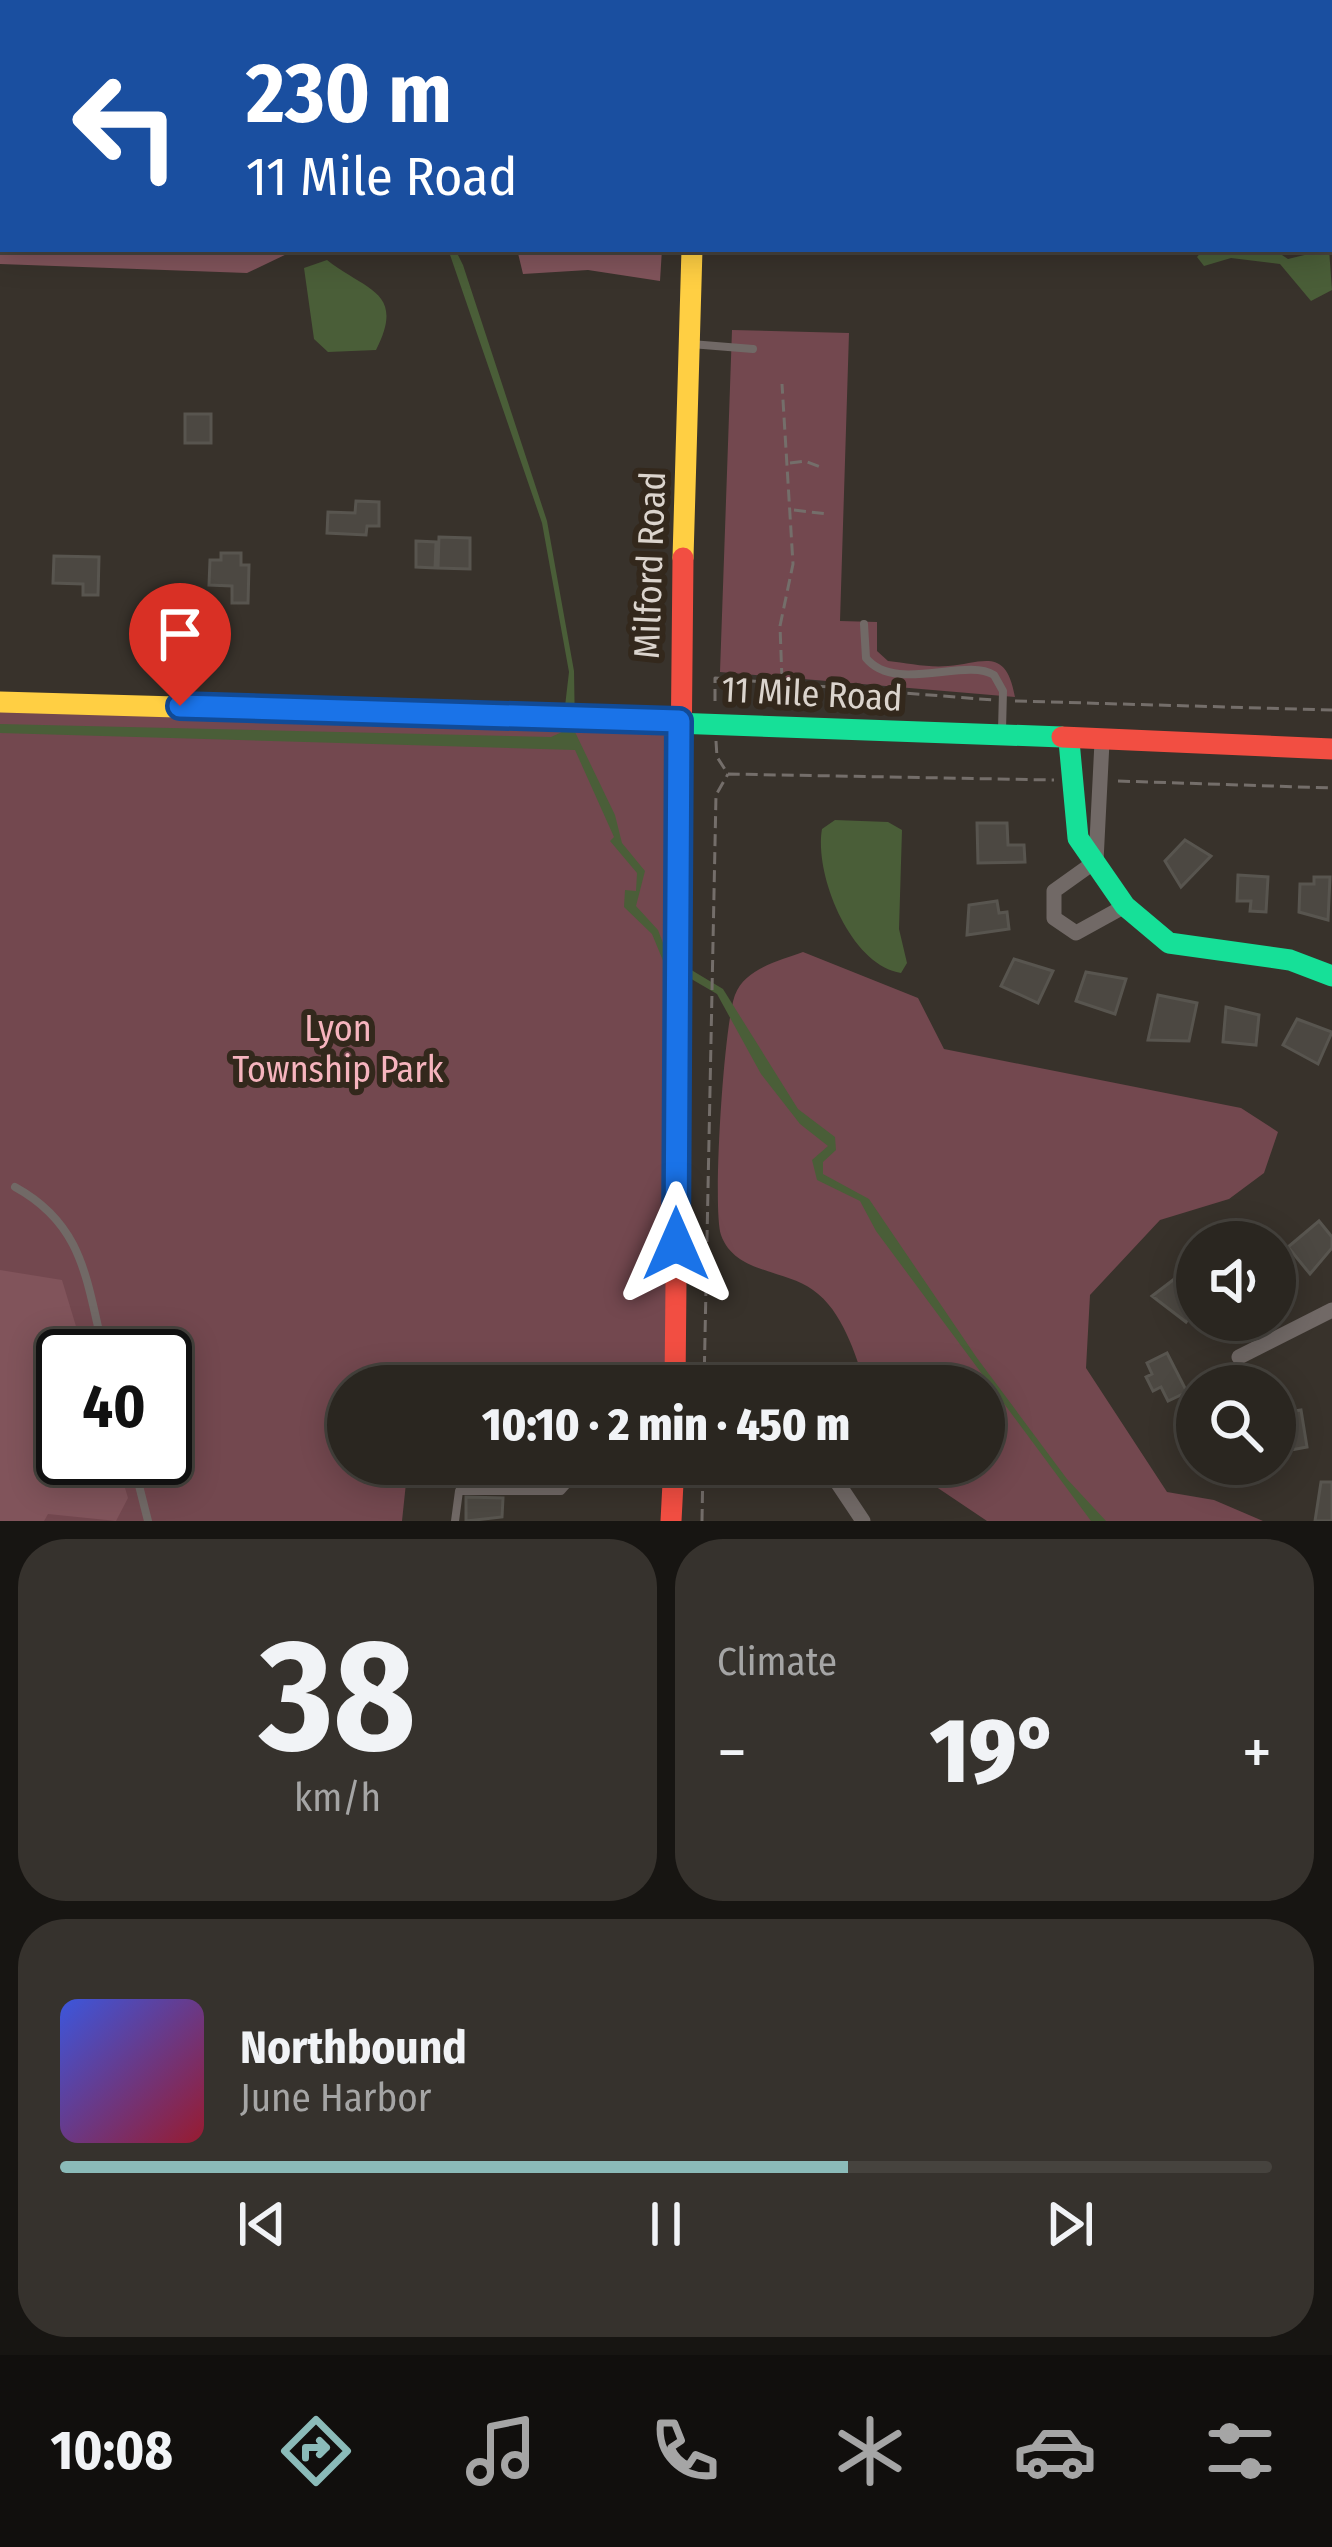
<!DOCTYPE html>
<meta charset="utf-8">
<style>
body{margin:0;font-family:"Fira Sans Condensed",sans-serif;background:#36322d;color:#f1f3f6;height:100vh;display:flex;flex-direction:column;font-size:45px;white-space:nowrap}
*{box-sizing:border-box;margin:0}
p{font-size:39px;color:#a5a5a5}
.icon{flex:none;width:66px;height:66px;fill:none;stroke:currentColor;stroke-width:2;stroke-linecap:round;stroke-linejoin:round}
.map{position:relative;height:1521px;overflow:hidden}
.sheet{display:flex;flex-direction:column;gap:18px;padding:18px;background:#171512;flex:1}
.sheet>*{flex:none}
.hud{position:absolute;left:0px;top:0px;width:1332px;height:252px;box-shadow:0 6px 30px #0003,0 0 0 3px #46433e;background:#1a4fa0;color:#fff;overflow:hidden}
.controls{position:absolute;left:1176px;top:1221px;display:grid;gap:24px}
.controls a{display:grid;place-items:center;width:120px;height:120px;border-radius:50%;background:#2a2620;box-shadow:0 6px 30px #0003,0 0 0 3px #46433e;font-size:60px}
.speed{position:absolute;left:36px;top:1329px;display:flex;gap:24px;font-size:60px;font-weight:700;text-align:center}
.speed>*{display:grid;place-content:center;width:156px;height:156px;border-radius:50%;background:#2a2620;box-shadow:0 6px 30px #0003,0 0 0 3px #46433e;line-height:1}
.speed .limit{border:6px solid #111;border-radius:18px;background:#fff;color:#111}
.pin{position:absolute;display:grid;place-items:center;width:102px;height:102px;color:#fff;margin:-123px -51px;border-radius:50% 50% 50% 0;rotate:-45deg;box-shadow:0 0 12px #0007}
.pin .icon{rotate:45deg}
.me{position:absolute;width:132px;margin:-66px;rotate:0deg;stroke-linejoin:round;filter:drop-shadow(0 0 9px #0008)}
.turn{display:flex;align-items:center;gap:42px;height:252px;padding:0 48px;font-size:54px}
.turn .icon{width:156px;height:156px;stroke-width:2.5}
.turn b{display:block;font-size:84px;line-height:102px}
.big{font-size:90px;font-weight:800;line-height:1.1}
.sheet .tile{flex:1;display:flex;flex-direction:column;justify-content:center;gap:18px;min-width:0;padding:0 42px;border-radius:48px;background:#36322d}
.sheet .dial{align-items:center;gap:0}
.dial b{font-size:156px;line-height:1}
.song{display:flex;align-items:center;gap:36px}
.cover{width:144px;height:144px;border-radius:18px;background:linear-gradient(135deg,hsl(230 70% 55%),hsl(350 70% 35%))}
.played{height:12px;border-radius:6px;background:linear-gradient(90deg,#8bbbb9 65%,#46433e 65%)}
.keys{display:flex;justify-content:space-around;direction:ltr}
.heat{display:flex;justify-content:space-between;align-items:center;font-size:66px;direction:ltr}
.sheet .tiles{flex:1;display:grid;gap:18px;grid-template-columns:1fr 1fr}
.tile:last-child{grid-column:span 2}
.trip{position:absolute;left:327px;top:1365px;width:678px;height:120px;border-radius:60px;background:#2a2620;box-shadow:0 6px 30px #0003,0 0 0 3px #46433e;font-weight:800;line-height:120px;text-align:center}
.dock{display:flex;height:192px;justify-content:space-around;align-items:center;background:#110f0d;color:#a5a5a5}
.dock .icon{width:84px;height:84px}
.dock .on{color:#8bbbb9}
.dock b{font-size:54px;color:#f1f3f6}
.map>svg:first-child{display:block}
.green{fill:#73484f;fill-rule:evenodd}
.forest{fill:#81545b}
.water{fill:#4a5e38}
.building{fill:#4c4842;stroke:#58554f;stroke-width:3}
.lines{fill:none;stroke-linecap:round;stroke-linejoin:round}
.path{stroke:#746e6a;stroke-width:3;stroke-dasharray:12 6;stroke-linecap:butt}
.lane{stroke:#716966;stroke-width:8}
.street{stroke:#716966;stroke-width:15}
.fast{stroke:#16e098;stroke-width:21}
.slow{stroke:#ffcf43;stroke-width:21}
.jam{stroke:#f24e42;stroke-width:21}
.route-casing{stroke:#114b97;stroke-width:30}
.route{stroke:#1a73e8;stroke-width:21}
.labels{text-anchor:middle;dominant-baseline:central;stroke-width:12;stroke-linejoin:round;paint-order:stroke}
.street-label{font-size:36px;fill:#dbd4cd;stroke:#33281c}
.park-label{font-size:36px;fill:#f6b4be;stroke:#33281c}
</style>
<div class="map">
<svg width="1332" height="1521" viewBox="0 0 1332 1521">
<rect width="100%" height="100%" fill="#38322b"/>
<path class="green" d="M732,330L849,333L840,621L877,622V651L888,661C907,663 929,668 948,666C983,663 1006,646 1015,697L720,672Z
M0,703L679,721L676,1375L550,1378L488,1369L428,1386H348V1464H408L402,1521H0ZM63,1356H165V1458H63Z
M803,952L918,998L944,1049L1241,1108L1278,1132L1264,1173L1229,1199L1160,1220L1090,1295L1086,1368L1167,1492L1214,1500L1263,1521H987L923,1478L913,1464H984V1386H866C855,1354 843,1311 813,1290C785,1269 735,1274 721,1235C712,1208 724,1023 735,995C745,968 779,961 803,952Z"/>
<path class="forest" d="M0,0L282,3H3V249H333L291,252L247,273L0,264Z
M517,249H662L660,281L588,270L523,274Z
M0,1270L62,1280L85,1356H63V1458H116L128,1498L116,1521L48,1514L44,1521H0Z"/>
<path class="water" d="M448,249H455L463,265L547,521L574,671L575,732L615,815L622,843L645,871L636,906L658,930L668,956L723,989L798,1109L835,1137L836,1150L823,1162V1174L869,1199L977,1358L1067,1479L1106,1521H1091L876,1231L860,1201L817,1180L812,1160L828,1146L800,1124L761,1074L717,994L664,963L652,934L624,907L625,890L636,891L637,873L610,841L614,837L575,750L0,733V724L551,737L562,732L569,672L542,523Z
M1204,249H1273L1288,259L1329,249L1332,290L1311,301L1280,264L1231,258L1204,266L1197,257Z
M327,260C366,291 406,291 376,350L328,352L314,339L304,268Z
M835,820L888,822L902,830L899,929L907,963L901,973C850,965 814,874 822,829Z"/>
<path class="building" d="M185,414H211V443H185Z
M356,501L379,502V526H367L366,535L327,533L328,512L355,513Z
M439,537L470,538V569L438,568Z
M416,541L436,542L435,568L416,567Z
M221,553H241V565H249L248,603H232V586L209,585L210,560H221Z
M54,556L99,557L98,595H83V584L53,583Z
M977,823H1007L1008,845H1024L1025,862L978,863Z
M1185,840L1211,856L1181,887L1165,861Z
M1238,875L1268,877L1266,912L1250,911L1251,901H1237Z
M1314,877H1330L1328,920L1299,912L1300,884H1314Z
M997,901L999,913L1007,912L1009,929L967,935L969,905Z
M1014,959L1053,971L1038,1003L1001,986Z
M1086,972L1126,979L1115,1014L1076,1001Z
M1158,995L1197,1003L1189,1041L1148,1040Z
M1226,1007L1259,1015L1256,1045L1223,1042Z
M1297,1019L1332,1032L1318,1064L1283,1045Z
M1319,1221L1332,1237V1248L1310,1274L1288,1247Z
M1177,1277L1197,1292L1189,1304L1195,1309L1186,1322L1152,1296Z
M1167,1353L1187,1392L1168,1401L1161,1387L1153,1391L1146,1377L1152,1374L1147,1363Z
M1301,1410L1307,1447L1275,1453V1423L1284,1422L1282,1413Z
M1321,1482H1332V1521H1315Z
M466,1497L503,1498L502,1517L466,1521Z"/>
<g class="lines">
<path class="path" d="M790,463L805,461L823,468
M794,510L827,514
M782,680L780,626L793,564L782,384
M715,701V678L993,700
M1015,701L1332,710
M716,741L717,757L728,774L1054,780
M1118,781L1332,788
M704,1386L716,795L728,774
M702,1521L703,1464"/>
<path class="lane" d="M691,344L753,349
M864,624L866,658C895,694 966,657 994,675L1003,691L1002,730
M15,1187C86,1226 86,1283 105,1356
M132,1458L148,1521
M455,1521L459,1491H561L585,1464"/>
<path class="street" d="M1329,34L1332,33
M1329,81L1332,83
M1102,742L1096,861L1054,891V918L1076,933L1125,906
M1239,1357L1332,1310
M813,1464L831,1473L863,1521"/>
<path class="fast" d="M699,0V3
M454,715L1062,737
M1069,741L1078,838L1125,906L1169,943L1290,960L1332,976"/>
<path class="slow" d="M683,558L692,249
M0,702L454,715"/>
<path class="jam" d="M1062,737L1332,749
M675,1386L683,558
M671,1521L674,1464"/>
</g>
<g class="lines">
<g class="route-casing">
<path id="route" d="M180,706L679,721L676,1244"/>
</g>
<use href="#route" class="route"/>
</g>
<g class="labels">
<g class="street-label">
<text transform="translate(650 565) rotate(-88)">Milford Road</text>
<text transform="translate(812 694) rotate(3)">11 Mile Road</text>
</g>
<g class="park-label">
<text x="338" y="1029">Lyon<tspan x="338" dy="41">Township Park</tspan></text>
</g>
</g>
</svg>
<div class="controls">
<a><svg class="icon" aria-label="sound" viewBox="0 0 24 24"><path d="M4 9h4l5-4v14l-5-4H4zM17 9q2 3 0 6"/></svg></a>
<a><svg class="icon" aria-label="search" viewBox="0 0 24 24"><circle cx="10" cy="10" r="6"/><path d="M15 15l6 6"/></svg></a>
</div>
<div class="speed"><div class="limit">40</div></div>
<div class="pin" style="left:180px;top:706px;background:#d93025"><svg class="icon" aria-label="arrive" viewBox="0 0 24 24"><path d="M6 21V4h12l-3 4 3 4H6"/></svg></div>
<svg class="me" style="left:676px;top:1244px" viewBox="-20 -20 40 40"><path d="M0-17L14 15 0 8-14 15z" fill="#1a73e8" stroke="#fff" stroke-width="4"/></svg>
<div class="trip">10:10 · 2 min · 450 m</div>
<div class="hud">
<div class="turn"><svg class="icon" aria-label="left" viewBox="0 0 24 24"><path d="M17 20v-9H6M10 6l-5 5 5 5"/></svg><div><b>230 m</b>11 Mile Road</div></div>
</div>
</div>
<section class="sheet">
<div class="tiles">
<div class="tile dial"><b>38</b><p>km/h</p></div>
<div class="tile"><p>Climate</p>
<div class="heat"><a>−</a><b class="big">19°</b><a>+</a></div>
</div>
<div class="tile">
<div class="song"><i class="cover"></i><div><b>Northbound</b><p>June Harbor</p></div></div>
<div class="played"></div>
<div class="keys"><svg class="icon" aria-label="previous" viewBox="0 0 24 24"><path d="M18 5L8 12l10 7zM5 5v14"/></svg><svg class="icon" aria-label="pause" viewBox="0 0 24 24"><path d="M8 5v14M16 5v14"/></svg><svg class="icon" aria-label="next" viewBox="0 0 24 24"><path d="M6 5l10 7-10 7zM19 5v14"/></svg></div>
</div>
</div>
</section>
<nav class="dock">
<b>10:08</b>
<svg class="icon on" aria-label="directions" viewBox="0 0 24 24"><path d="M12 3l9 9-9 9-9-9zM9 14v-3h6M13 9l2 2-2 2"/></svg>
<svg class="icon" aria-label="music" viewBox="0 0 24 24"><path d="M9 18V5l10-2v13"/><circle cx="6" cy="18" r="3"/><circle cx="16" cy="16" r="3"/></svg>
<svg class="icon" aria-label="phone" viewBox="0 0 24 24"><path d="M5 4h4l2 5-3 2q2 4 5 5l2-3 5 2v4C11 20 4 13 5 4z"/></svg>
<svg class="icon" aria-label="climate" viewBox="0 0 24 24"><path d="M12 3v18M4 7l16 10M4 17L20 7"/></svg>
<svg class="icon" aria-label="car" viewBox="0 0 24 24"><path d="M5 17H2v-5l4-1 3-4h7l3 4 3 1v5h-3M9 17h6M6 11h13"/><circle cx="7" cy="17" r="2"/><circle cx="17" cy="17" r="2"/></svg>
<svg class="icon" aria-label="filters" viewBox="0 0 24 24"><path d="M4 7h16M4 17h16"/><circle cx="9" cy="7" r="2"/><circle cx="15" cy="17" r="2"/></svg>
</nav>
